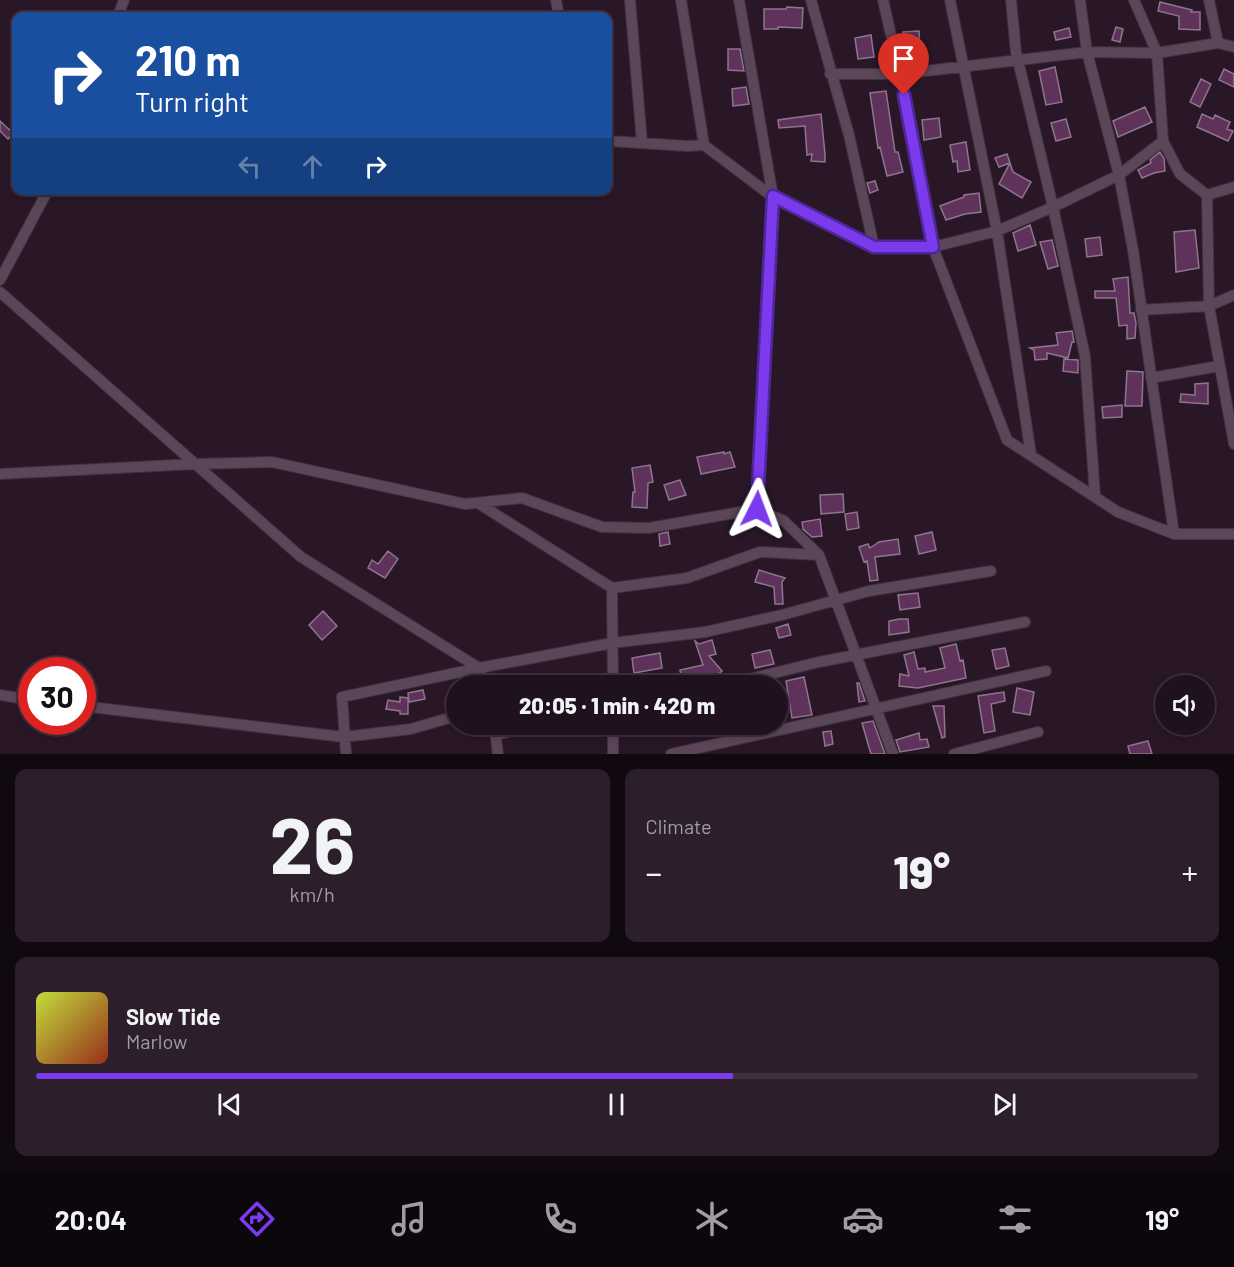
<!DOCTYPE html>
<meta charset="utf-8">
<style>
body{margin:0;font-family:Barlow,sans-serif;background:#2c1f2b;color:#f1f3f6;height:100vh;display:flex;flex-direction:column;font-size:22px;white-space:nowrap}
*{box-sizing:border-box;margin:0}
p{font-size:20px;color:#a19da4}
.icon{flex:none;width:33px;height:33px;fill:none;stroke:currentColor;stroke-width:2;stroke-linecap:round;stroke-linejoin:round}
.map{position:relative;height:754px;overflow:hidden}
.panel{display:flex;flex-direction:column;gap:15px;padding:15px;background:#110910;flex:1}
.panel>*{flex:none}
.banner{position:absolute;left:12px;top:12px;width:600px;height:183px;border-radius:12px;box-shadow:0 3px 9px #0003,0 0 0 2px #3c313c;background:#1a4fa0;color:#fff;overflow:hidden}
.fabs{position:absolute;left:1155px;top:675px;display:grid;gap:12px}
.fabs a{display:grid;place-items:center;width:60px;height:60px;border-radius:50%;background:#1f111e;box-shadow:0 3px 9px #0003,0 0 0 2px #3c313c;font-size:30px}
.speed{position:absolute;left:18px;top:657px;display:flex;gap:12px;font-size:30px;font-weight:700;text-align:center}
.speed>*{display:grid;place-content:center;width:78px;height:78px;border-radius:50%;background:#1f111e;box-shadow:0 3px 9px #0003,0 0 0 2px #3c313c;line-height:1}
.speed .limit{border:9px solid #d22;background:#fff;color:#111}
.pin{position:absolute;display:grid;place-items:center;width:51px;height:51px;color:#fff;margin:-62px -26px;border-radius:50% 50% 50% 0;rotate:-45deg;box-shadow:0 0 6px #0007}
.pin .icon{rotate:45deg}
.me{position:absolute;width:66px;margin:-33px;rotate:3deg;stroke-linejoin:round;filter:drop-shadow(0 0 4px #0008)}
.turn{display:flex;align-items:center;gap:21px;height:126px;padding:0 24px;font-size:27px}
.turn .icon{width:78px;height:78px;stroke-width:2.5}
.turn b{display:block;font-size:42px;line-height:51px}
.lanes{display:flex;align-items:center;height:57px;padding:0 24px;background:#0003;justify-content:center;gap:30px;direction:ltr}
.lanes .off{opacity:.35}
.big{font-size:45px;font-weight:800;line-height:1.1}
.panel .widget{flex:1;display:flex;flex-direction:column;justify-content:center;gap:9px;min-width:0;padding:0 21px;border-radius:12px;background:#2c1f2b}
.panel .dial{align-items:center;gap:0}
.dial b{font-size:78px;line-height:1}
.song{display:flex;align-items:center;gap:18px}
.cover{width:72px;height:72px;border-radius:9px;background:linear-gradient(135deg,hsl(70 70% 55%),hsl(10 70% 35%))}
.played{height:6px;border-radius:3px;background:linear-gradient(90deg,#7c3aed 60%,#3c313c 60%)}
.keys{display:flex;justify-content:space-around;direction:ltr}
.heat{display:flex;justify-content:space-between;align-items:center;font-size:33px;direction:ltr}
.panel .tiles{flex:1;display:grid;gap:15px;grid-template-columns:1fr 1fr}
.widget:last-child{grid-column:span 2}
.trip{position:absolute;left:446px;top:675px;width:342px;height:60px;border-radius:30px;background:#1f111e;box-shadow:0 3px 9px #0003,0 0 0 2px #3c313c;font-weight:800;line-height:60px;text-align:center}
.tab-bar{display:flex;height:96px;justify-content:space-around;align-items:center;background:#0c070c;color:#a19da4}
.tab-bar .icon{width:42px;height:42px}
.tab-bar .on{color:#7c3aed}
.tab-bar b{font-size:27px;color:#f1f3f6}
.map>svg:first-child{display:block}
.building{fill:#5f325c;stroke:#8d768b;stroke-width:1.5}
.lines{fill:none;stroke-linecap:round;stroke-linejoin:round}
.minor-casing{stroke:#40323f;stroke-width:12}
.minor{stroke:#5b4659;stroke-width:10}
.route-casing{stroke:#51269a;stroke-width:15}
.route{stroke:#7c3aed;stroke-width:10}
</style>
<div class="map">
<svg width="1234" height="754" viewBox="0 0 1234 754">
<rect width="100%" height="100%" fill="#291728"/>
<path class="building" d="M1160,2L1192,10L1191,12H1200V30L1179,29V16L1158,11Z
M787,7L803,8L802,28L778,27V29H764V9H786Z
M1116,27L1123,29L1120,42L1112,40Z
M1069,28L1071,37L1056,40L1054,32Z
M919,31L920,50L905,51L903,32Z
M871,35L874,57L858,59L855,38Z
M728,49H740L744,71L728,70Z
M1055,67L1062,102L1046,105L1039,71Z
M1224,69L1234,74V87L1219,80Z
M1201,79L1211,84L1200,107L1190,102Z
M746,87L749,104L733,106L732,89Z
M886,91L895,152H898L903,172L887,176L880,147L878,148L870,93Z
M1145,107L1152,122L1118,137L1113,121Z
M821,114L825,154V162L811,161L812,154L807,155L805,126L779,128L778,120Z
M1202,114L1213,119L1215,115L1230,122L1227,129L1233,131L1228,141L1197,127Z
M939,118L941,137L924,140L922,120Z
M1066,119L1071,137L1056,141L1051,123Z
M0,121L13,133L8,139L0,131Z
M966,142L970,170L958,172L957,161L953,162L950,145Z
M1160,152L1164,159L1165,171L1154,173L1142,178L1138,170L1151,163L1150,160Z
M1007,154L1010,163L999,167L995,158Z
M1010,163L1013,172L1031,182L1022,198L999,184Z
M875,181L878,190L870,193L867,183Z
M979,193L981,212L965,214L946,220L940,206L964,197V195Z
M1030,225L1036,245L1018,251L1013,233Z
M1195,230L1199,268L1176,272L1174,232Z
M1100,237L1102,255L1087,257L1085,239Z
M1052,240L1058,266L1048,269L1040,242Z
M1128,277L1130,313H1134L1136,323L1135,338L1127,339V325L1119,326L1116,298H1095V291H1115L1113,279Z
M1072,331L1074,342H1072L1068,358L1047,353V359L1035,360L1034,350L1030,348L1058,345L1056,333Z
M1064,359L1078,360V373L1063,371Z
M1127,371L1143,372L1142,406H1125Z
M1208,383V404L1180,402L1181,394L1195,395V384Z
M1122,405V417L1103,418L1102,407Z
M724,452V454L730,452L735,467L701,474L697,457Z
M650,465L653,482L648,483L647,508L632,507L633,492H635L632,468Z
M680,480L686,495L669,500L664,485Z
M843,494L844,512L821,514L820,495Z
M857,512L859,528L847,530L845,514Z
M820,519L822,536L812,537L803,529L802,522Z
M668,532L670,544L660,546L659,534Z
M932,532L936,550L919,554L915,536Z
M898,539L900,554L875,557L878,580L870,581L867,561L864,562L859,547L868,544L870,548L879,542Z
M388,551L398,559L385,578L368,568L372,560L378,564Z
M759,570L785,578L782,582L783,604H775L774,587L755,582Z
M918,593L920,607L900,610L898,595Z
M323,611L337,626L322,640L309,625Z
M899,619H908L909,632L889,635V621Z
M788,624L791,635L779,638L776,628Z
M712,640L716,654L709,656L722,671L713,679L683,685L680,670L703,665L695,641L699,644Z
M956,644L960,661L963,660L966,678L918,688L899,686L900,674L909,676L904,655L914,652L918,669L925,668V672L945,668L940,648Z
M1005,648L1009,666L996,669L992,650Z
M770,650L774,664L755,668L752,654Z
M660,653L662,668L634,673L632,658Z
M549,677L551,686H526V683Z
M804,677L812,715L792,718L786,681Z
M857,683H859L865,701L859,702Z
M1017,688L1034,692L1030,715L1013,712Z
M423,690L425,699L409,702L408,693Z
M1004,692L1005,701L991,704L995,731L984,733L978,696Z
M400,697L408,698V714H400V711L386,709L388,700L400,702Z
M933,706H944L945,737L942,738Z
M873,721L885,754H871L862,723Z
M831,731L833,744L825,746L823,732Z
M919,733L920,740L927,739L929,747L900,752L896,740Z
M1148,741L1152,754H1130L1128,746Z"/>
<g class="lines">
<g class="minor-casing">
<path id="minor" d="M556,0L559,16
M630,0L642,143
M681,0L704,145
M739,0L773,197L757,509
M811,0L849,135L874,247
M883,0L909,115L933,247L997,231L1053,207L1016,52L1011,0
M950,0L997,231L1031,455
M1080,0L1087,52L1119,175L1053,207L1085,356L1095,496
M1134,0L1157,53L1163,141L1180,174L1207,195L1209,306L1234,444
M1209,0L1218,43L1234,47
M118,16L124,0
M830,74H900L1087,52L1157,53L1218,43
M608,141L687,146L704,145L773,197L874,247H933L1007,440L1118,512L1174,534H1234
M1163,141L1119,175L1133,250L1174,534
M1207,195L1234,187
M0,280L48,190
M0,292L301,557L479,668L484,686
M1141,310L1209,306L1234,295
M1151,378L1219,366
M0,474L195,464L272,462L465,504L522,498L602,527L649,528L757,509L784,521L819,555L893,754
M478,503L612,588L687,578L760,552L819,555
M612,588L613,686
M721,686L819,662L1025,622
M0,695L32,700
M82,706L344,737L411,729L456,716
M494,724L498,754
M613,724V754
M497,735L536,724
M346,754L342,697L479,668L612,643L705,632L782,615L869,591L991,571
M671,754L1046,671
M954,754L1038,732"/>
</g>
<use href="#minor" class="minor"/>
</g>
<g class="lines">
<g class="route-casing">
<path id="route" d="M757,509L773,196L874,247H933L904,95"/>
</g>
<use href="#route" class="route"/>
</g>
</svg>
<div class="fabs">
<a><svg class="icon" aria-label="sound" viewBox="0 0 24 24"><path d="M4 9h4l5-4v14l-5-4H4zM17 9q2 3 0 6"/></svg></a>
</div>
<div class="speed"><div class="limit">30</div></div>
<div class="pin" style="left:904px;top:95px;background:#d93025"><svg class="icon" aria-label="arrive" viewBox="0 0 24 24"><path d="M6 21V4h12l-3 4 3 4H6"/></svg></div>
<svg class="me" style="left:757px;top:509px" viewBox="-20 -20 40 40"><path d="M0-17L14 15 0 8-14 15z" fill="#7c3aed" stroke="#fff" stroke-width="4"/></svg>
<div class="trip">20:05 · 1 min · 420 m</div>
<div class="banner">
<div class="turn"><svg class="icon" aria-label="right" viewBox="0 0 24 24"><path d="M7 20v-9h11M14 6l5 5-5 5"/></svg><div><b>210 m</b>Turn right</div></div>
<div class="lanes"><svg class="icon off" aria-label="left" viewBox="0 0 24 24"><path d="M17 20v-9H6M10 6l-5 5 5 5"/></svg><svg class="icon off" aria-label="ahead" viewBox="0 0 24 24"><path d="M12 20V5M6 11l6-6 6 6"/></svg><svg class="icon" aria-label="right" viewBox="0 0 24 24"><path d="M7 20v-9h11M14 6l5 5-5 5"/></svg></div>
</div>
</div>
<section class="panel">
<div class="tiles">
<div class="widget dial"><b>26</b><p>km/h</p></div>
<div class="widget"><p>Climate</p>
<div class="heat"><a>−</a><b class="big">19°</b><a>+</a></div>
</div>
<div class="widget">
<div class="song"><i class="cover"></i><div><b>Slow Tide</b><p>Marlow</p></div></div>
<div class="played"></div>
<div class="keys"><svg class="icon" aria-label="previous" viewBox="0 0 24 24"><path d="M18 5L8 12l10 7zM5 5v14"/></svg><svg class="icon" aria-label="pause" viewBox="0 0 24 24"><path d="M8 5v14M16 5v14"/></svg><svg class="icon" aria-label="next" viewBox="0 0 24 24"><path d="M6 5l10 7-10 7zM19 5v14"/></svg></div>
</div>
</div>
</section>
<nav class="tab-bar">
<b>20:04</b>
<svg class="icon on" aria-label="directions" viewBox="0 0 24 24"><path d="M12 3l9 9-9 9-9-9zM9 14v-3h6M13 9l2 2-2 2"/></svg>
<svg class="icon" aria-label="music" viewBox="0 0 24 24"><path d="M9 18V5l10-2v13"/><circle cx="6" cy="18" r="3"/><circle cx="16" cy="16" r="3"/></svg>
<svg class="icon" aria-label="phone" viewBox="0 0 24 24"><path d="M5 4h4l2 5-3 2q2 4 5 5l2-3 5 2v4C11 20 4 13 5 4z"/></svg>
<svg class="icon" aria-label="climate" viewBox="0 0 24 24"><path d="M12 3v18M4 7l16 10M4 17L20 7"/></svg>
<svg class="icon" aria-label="car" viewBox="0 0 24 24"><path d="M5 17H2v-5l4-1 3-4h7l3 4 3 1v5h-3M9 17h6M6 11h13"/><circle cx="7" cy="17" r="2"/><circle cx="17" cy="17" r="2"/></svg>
<svg class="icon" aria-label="filters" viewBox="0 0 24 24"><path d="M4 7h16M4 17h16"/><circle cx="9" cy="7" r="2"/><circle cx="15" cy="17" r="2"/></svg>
<b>19°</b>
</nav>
